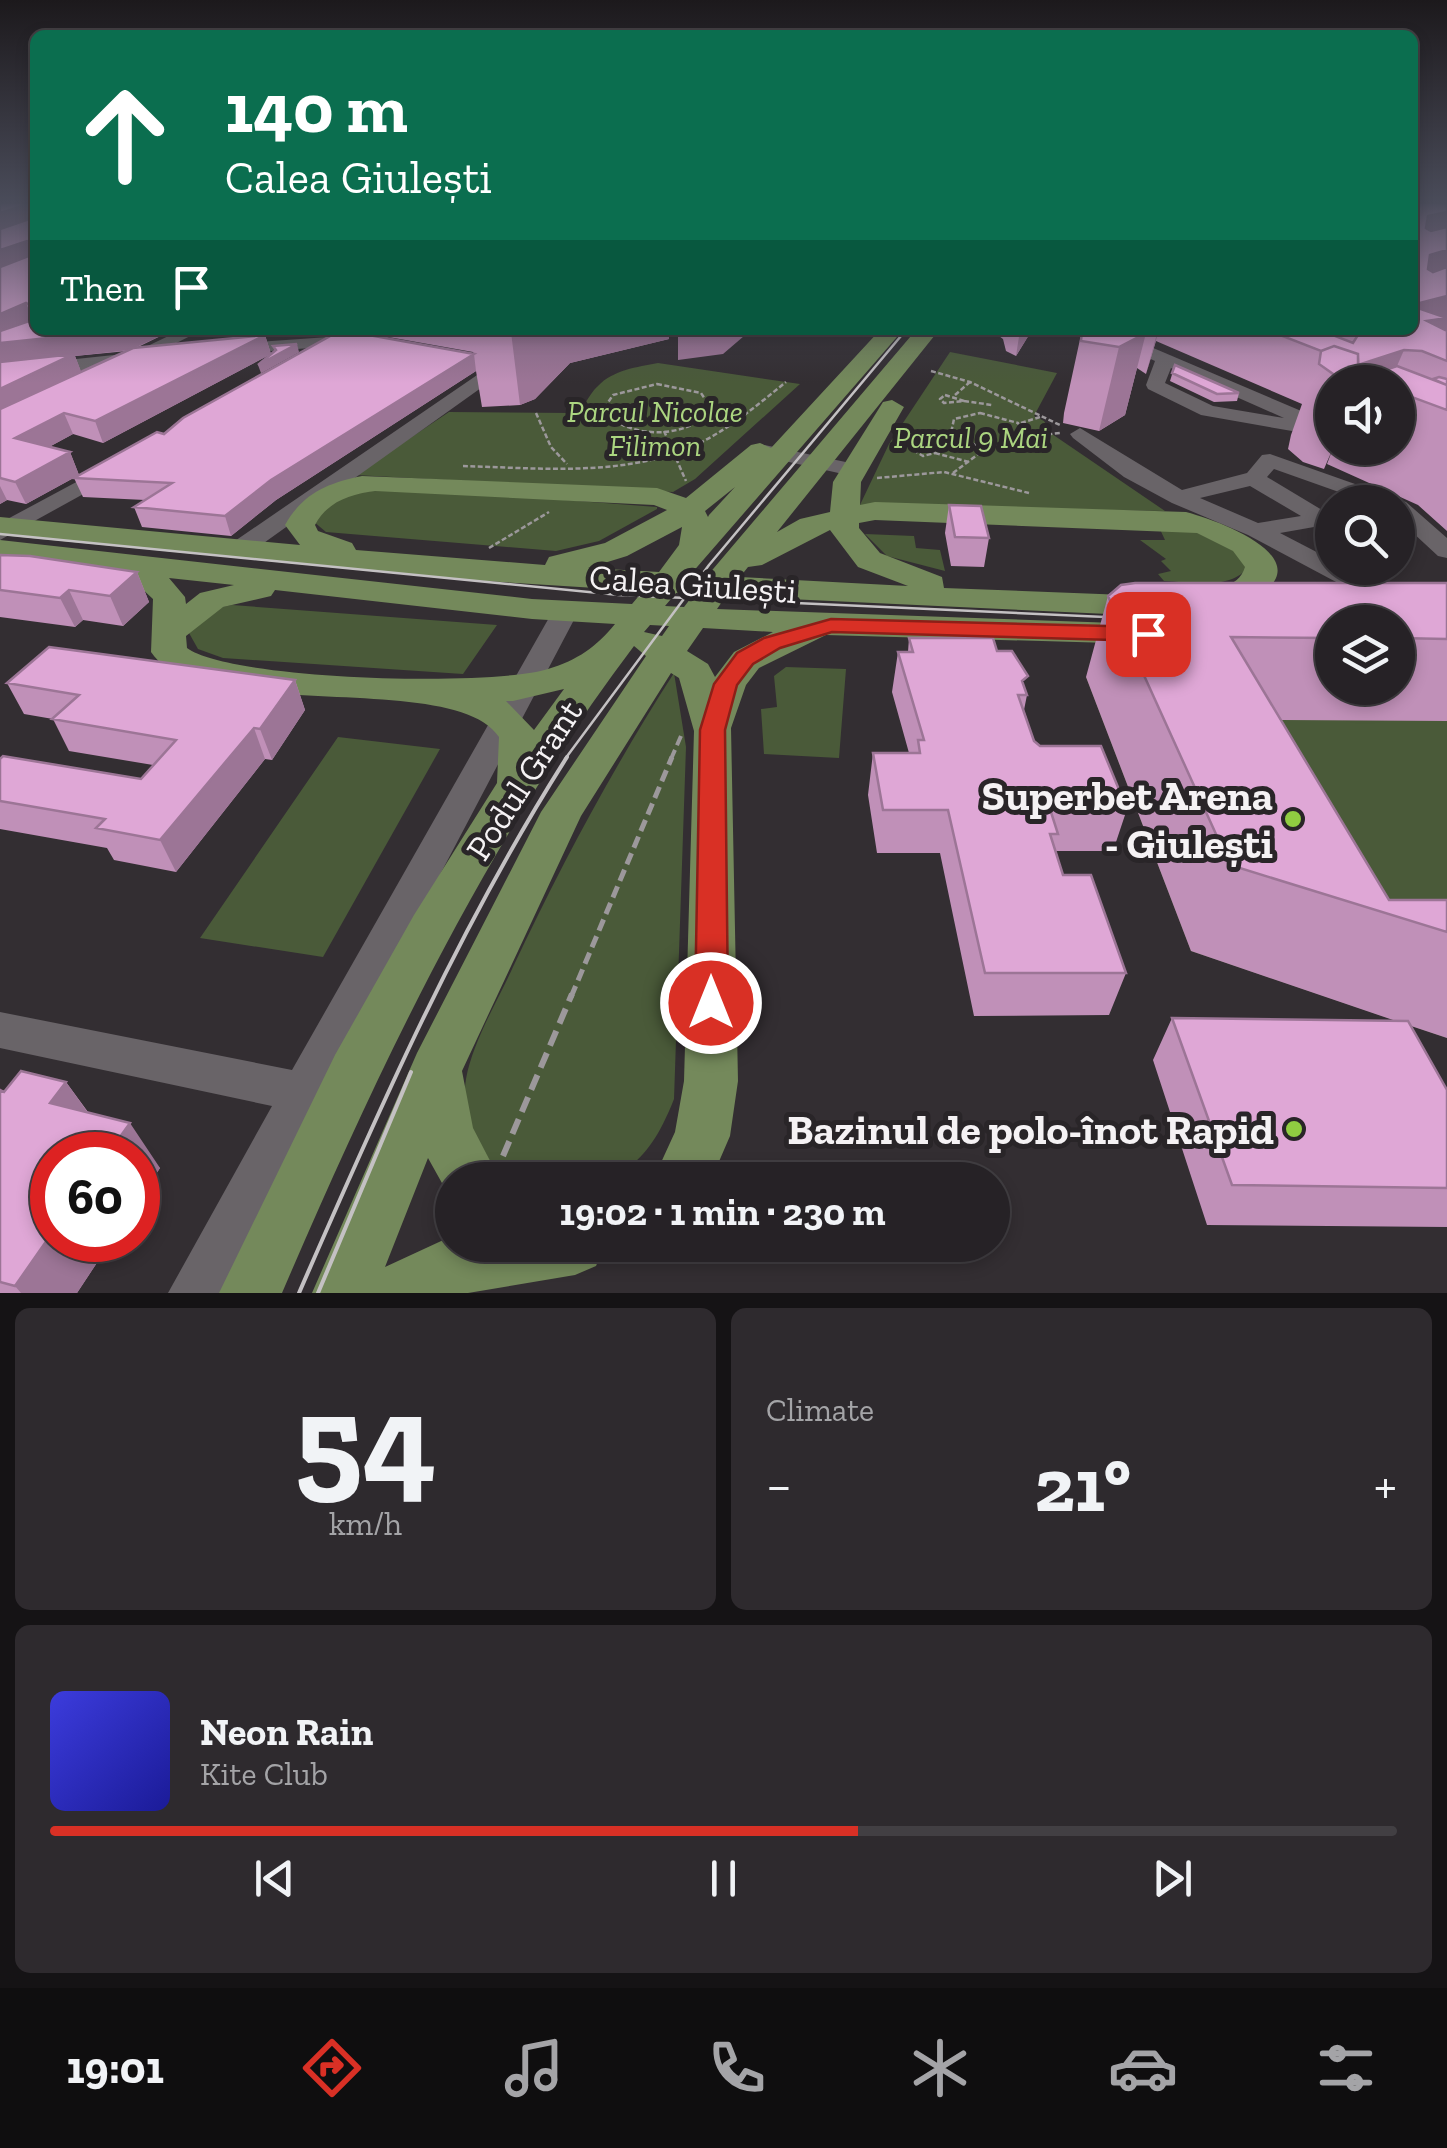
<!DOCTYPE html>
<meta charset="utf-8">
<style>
body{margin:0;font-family:"Zilla Slab",serif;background:#2e2a2e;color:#f1f3f6;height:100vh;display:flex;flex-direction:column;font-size:38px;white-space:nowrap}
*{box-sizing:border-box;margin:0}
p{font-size:32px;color:#a4a4a7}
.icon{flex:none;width:55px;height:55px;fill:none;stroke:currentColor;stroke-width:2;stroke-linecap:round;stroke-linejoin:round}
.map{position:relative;height:1293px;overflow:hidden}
.details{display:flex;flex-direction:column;gap:15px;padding:15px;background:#151315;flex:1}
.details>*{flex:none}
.hud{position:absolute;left:30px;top:30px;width:1388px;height:305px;border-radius:15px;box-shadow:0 5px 15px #0003,0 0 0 2px #423f43;background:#0b6e4f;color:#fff;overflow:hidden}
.buttons{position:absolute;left:1315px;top:365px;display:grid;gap:20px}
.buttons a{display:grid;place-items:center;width:100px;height:100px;border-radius:50%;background:#262226;box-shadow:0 5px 15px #0003,0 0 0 2px #423f43;font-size:50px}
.speed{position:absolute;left:30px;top:1132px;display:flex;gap:20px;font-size:50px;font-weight:700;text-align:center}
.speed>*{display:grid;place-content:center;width:130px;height:130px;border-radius:50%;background:#262226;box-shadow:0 5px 15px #0003,0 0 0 2px #423f43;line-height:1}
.speed .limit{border:15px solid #d22;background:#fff;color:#111}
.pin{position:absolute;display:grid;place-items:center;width:85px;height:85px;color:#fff;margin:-42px;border-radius:20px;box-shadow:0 5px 15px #0006}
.me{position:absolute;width:110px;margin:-55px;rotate:0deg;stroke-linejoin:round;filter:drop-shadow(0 0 8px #0008)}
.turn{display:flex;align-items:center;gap:35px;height:210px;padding:0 30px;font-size:45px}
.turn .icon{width:130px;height:130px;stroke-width:2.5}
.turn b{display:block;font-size:70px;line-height:85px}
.then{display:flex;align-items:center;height:95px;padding:0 30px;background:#0003;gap:20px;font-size:38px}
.big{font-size:75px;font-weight:700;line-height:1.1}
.details .card{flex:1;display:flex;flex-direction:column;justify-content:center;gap:15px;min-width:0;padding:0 35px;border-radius:15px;background:#2e2a2e}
.details .dial{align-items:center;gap:0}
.dial b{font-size:130px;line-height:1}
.song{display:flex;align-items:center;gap:30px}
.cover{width:120px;height:120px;border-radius:15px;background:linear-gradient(135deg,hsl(240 70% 55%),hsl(240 70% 35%))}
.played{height:10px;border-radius:5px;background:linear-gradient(90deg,#d93025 60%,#423f43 60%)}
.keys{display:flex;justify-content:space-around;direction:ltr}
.heat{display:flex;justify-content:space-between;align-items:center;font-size:55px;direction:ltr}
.details .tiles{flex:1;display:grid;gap:15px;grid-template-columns:1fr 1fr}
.card:last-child{grid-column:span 2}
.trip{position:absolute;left:435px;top:1162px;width:575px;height:100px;border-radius:50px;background:#262226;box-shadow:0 5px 15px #0003,0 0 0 2px #423f43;font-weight:700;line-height:100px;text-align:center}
.dock{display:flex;height:160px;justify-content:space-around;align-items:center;background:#0f0e0f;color:#a4a4a7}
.dock .icon{width:70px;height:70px}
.dock .selected{color:#d93025}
.dock b{font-size:45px;color:#f1f3f6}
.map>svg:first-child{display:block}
.green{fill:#4a5a39}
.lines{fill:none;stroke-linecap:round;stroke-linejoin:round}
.path-far3{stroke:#9c989b;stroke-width:2.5;stroke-dasharray:5 2.5;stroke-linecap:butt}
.path-far2{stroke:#9c989b;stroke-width:4;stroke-dasharray:10 5;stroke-linecap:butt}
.path-far1{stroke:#9c989b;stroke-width:5;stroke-dasharray:12 6;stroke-linecap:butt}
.path{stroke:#9c989b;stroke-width:6;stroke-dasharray:16 8;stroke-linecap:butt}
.minor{fill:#696468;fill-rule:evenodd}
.major{fill:#74895b;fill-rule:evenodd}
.tram-far1{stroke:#c4c1c3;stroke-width:2.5}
.tram{stroke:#c4c1c3;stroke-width:4}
.wall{fill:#c090b8;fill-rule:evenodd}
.shaded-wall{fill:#9c7596}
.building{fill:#dfa7d6;stroke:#9c7596;stroke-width:2.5}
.route{fill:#d93025;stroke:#8d1f18;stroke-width:2.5}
.poi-dot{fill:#90cd41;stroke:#292528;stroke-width:4}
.labels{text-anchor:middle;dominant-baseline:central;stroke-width:10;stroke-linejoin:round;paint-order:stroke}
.far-park-label{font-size:30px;font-style:italic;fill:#abd580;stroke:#292528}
.street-label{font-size:35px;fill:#f5f2f4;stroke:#292528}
.near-poi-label{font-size:42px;font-weight:bold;fill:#f5f2f4;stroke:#292528;text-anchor:end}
</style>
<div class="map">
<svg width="1447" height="1293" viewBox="0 0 1447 1293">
<rect width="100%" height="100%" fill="#332e32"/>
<path class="green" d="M950,352L1057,373L1034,416L1044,421L1052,434L1165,511L859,507L889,444Z
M658,363L800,384L695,479L673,492L355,475L449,412L571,413C587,408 586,397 598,386C613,370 637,367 658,363Z
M391,487L657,507V509L599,541L556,551L326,532L313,521L334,498Z
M1157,523L1225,538L1249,566C1231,591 1191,582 1164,581L1158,574L1171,571L1161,561L1166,559L1140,540H1165Z
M865,534L914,536L916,548L940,550L945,571L887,556Z
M232,605L497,625L463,674L223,658L198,649L189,633L208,610Z
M1447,663V1038L1191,951L1086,677L1398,688Z
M786,667L846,669L839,758L764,754L761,709L777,707L774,676Z
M674,673L686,747L674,1099C636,1196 596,1180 506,1180C478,1160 460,1113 466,1079C473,1041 497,1002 513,967C561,865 613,768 674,673Z
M338,737L440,749L323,957L200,938Z"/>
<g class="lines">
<path class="path-far3" d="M931,371L970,382L1062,426
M657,384L701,393L711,408C690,441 625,439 603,410L613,395Z
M945,395L964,401L944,403L940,399Z
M955,395L970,382
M964,401L992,405
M536,413L551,447L567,464
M980,413L1018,423L1025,437C1001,452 974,449 951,433L954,419Z
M1021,423L1040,417
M664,431L686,481
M1025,437L1060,433
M927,445L935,453L923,456L913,450Z
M931,445L955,437
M935,453L969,462
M463,466C537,468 621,477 691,447C726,432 756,406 786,382
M953,473L988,447
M877,478L944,472L1029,493
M489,548L549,512"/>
<path class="path-far2" d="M671,759L681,736"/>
<path class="path-far1" d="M571,997L672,757"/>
<path class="path" d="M503,1156L572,994"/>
<path class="minor" d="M181,330H202L133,365L0,379V367L133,353Z
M543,330H562L247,555H229L226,550L229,545Z
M1089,330H1111L1332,424V437L1302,425L1292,431L1201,415L1148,389L1146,385L1155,361ZM1171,368L1284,418L1213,406L1165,383Z
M357,335L366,340L363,344L231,354L222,349L231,344Z
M1080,428L1182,490L1247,473L1262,455L1270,454L1406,502L1447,538V558L1438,556L1398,519V502H1367L1274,469L1267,477L1332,516L1331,524L1280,533L1332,560V568H1347L1405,601L1392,609L1383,607L1248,535L1172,503L1124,477L1073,438L1070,434ZM1250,486L1301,516L1258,523L1200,498Z
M760,444L860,465L863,470L852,476L753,454V446Z
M108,465L116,466V476L0,540V523Z
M563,608L576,616L220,1293H168L272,1106L0,1048V1012L292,1070L550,616Z"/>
<path class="major" d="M880,330H903L691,574L708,575L916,330H939L777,532L800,519L830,512L833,482L883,402L892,400L904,407L861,482L860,505L875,502L1186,512C1228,523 1332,565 1242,604C1228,610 1219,614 1204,610L1199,603C1212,586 1238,590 1245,567L1233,551L1197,533L875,520L859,523V528L880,553L942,577L944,588L1151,596L1163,599L1168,606L1163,613L1151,616L726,596L717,609L1145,624L1157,627L1162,634L1157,641L1145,644L826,635L759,668L746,685L731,728L738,1081L730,1136L711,1180H653L675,1132L684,1081L694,731L679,678L671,673L581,816L462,1071L473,1128L500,1180H452V1201L428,1158L385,1267L452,1236V1245H605L596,1266L575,1275L468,1293H312L417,1053L541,812L646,656L634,646C485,843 379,1067 282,1293H219L335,1055L414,915L497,783L499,737C455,669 200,725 151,652L153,599C116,559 51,564 0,558V540L532,599L632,604L643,591L453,579L0,535V517L300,545L285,525C303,493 328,483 362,476L657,488L686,498L751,445L760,443L771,448ZM735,487L709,515L708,517L705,511ZM375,491L654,505L667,510L605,543L549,557L545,565L356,550L352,543L318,531L315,525C327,502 350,494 375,491ZM682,527L679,545L659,572L588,568L627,556ZM830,530L858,567L908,586L740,577L748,567L762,565ZM169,578L234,585L200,593L186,604L185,597ZM275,590L532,619L615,624C596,647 578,660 548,669C491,687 230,680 187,648L186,636L223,607L271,596ZM676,593L694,594L684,607L665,606ZM650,625L669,626L662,636L644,632ZM703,628L773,632L734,652L715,677L708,664L687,651ZM564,689L534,730L506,701H513Z"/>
<path class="tram-far1" d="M0,534L619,595L1127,618
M565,759L709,565L906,330"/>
<path class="tram" d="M299,1293C379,1109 459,927 567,757
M318,1293L411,1072"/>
</g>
<path class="wall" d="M0,202H35V330H173L136,348L265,335L271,354L275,351L273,346L299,352L261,373L271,354L103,443L73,434L49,447L70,452L79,475L26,504L7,500L0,504ZM127,351L81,372L75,356Z
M1412,202H1447V531L1418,505L1327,464L1333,448H1398V382H1332L1333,448L1324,469L1303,462L1288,449L1291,435L1302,404L1156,341L1146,374L1137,368L1125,415L1099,431L1063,423L1064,413L1082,330H1412Z
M349,330H669V339L570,363L535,399L520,405L482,407L476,371L276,500L231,536L142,527L134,507L145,500L83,497L74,478L164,434L474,354L473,352Z
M991,330H1032L1016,356L1006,351L1003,339Z
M1175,365L1239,393L1237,401L1214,402L1170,381Z
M949,505L989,538L984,567L951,566L945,533Z
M0,555L137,572L149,602L123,626L83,620L75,627L0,617Z
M1447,583V721L1281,720L1389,900H1447V1038L1411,1026L1447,1188V1227L1207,1225L1153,1060L1172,1018L1396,1021L1191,951L1086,677L1108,596ZM1332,622H1398V688H1332Z
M909,638L997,651L1025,689L1027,695L1024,710L1034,741L1127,809L1113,851H1056L1063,875L1126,973L1109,1015L974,1016L940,853H877L868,795L873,753H909L892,692L898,652H908Z
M295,680L305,710L272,760L265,759L176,872L114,860L107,848L0,829V759L141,779L153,765L69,751L53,719L24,714L7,683Z
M66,1082L88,1112L160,1168L138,1201V1155L112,1240L77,1293H0V1090L4,1092Z"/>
<path class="shaded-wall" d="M28,204L34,219L0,231V213Z
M1447,212V248L1412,259L1428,216Z
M27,241L34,257L0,270V250Z
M1447,250V288L1412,301L1430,255Z
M1447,296V339L1422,351L1404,350L1390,382L1361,378L1359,382L1358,365L1412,305Z
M26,303L34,322L0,336V314Z
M125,330H173L130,350L75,356L82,374L0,414V343Z
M284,330H338L285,335Z
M504,330H669V339L570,363L535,399L520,405L511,332Z
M678,330H751L723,354L678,360Z
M1020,330H1032L1016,356Z
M1126,330H1136L1133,340L1146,333L1125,415L1099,431L1119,347Z
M1158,330H1159L1146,374Z
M265,335L271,354L103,443L95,421Z
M297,344L299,352L261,373L258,365Z
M474,354L476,371L276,500L231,536L225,516L271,480Z
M64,413L73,434L25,460L15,438Z
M70,452L79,475L26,504L15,482Z
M0,486L7,500L0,504Z
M137,572L149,602L123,626L110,596Z
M69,590L83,620L75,627L60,598Z
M295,680L305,710L272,760L260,729Z
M254,728L265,759L176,872L160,840Z
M66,1082L98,1127L50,1103Z
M130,1123L160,1168L138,1201V1155H107Z
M52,1233V1240H112L77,1293H21L15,1286Z"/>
<path class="building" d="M0,202H35V308L26,303L0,314V267L31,255L32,244L27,241L0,250V229L32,218L33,207L28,204L0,213Z
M1412,202H1432L1447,204V212L1428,216L1426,228L1431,231L1447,227V250L1430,255L1428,269L1433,272L1447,267V296L1412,305Z
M1412,306L1447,318L1427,321L1447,331V361L1422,351L1404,350L1358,365V354L1334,346L1321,351L1267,330H1320L1353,343L1361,330H1412Z
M35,319V330H125L0,343V331Z
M341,330L474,354L271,480L225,516L134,507L172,483L74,478L157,432L164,434L183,418Z
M473,330H517L511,332L471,334Z
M1082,330H1129L1146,333L1119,347L1081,341Z
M265,335L95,421L64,413L15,438L70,452L15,482L0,478V409L133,348Z
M297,344L258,365L276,350L273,346Z
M1334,346L1358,354L1359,382L1336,376L1319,364L1321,351Z
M74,354L0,389V362Z
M1175,365L1239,393L1217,394L1172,373Z
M1397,366L1447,385V410L1398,392V382H1373L1361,378Z
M1439,377L1447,379V385L1433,379Z
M949,505L981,506L989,538L955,537Z
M0,555L30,556L137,572L110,596L69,590L60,598L0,590Z
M1135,583H1447V639L1398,638V622H1332V638L1231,637L1389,900H1447V932L1230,865L1108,596L1121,585Z
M909,638H993L997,651H1012L1028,676L1022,681L1027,695H1018L1034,741L1040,746H1101L1127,809H1050L1058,834H1050L1063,875H1091L1126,973H985L948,810H883L873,753H920L918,740H924L898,652H913Z
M49,647L295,680L260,729L254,728L160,840L96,828L105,819L0,801V759L3,756L141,779L176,740L52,719L79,695L7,683Z
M1172,1018L1408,1021L1447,1090V1188L1232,1185Z
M21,1071L66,1082L50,1103L130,1123L107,1155H52V1233L15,1286L0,1282V1090L4,1092Z"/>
<linearGradient id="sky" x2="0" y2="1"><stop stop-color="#1c191c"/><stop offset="0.53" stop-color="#4a4c5a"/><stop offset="1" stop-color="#4a4c5a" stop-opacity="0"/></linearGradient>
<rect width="1447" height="383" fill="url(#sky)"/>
<path class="route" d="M831,619L1148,627L1159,634L1148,641L832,632L780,648L753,664L737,685L725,730L728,1003L723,1013L711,1018L700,1013L695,1003L700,730L714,684L737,653L764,638Z"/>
<g class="poi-dot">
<circle cx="1293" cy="819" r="10"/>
<circle cx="1294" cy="1129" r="10"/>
</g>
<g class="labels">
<g class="far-park-label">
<text x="655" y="412">Parcul Nicolae<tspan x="655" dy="34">Filimon</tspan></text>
<text x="971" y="438">Parcul 9 Mai</text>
</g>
<g class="street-label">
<text transform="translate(693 584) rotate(4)">Calea Giulești</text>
<text transform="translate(524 780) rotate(-57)">Podul Grant</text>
</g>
<g class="near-poi-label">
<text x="1273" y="795">Superbet Arena<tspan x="1273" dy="48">- Giulești</tspan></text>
<text x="1274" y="1129">Bazinul de polo-înot Rapid</text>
</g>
</g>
</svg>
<div class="buttons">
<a><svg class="icon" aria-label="sound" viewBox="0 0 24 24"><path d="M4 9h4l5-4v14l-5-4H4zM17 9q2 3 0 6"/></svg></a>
<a><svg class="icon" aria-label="search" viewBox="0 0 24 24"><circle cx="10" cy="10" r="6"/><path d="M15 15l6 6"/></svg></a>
<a><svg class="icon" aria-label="layers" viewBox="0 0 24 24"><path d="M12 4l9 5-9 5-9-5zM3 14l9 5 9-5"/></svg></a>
</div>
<div class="speed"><div class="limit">60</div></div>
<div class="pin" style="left:1148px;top:634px;background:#d93025"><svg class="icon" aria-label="arrive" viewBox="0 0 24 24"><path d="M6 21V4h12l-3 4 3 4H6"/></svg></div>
<svg class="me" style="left:711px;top:1003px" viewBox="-20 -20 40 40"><circle r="17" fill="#d93025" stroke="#fff" stroke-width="3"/><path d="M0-11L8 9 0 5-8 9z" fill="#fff"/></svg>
<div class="trip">19:02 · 1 min · 230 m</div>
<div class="hud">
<div class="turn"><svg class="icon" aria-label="ahead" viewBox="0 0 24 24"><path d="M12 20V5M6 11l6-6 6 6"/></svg><div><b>140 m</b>Calea Giulești</div></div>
<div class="then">Then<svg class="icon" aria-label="arrive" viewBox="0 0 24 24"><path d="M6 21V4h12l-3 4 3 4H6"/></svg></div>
</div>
</div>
<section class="details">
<div class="tiles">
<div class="card dial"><b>54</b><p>km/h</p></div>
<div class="card"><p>Climate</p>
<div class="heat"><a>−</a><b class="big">21°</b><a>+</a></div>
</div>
<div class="card">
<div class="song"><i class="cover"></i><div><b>Neon Rain</b><p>Kite Club</p></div></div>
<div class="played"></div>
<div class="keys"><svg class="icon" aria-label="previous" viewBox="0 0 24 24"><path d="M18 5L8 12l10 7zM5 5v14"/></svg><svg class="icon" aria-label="pause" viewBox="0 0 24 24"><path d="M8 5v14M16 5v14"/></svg><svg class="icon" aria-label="next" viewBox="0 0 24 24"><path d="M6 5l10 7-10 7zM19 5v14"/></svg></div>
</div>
</div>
</section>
<nav class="dock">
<b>19:01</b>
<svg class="icon selected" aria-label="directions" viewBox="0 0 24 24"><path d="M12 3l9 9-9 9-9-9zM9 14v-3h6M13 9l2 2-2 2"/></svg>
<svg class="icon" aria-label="music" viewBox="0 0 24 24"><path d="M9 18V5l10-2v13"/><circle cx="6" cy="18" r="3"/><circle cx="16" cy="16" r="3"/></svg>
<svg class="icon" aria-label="phone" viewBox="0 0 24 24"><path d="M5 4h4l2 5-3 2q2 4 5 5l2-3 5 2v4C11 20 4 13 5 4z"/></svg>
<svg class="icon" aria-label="climate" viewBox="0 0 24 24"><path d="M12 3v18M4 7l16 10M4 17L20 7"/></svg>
<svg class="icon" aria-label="car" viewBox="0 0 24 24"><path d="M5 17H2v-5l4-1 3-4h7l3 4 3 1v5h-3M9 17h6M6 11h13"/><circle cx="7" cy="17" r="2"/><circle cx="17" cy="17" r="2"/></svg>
<svg class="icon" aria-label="filters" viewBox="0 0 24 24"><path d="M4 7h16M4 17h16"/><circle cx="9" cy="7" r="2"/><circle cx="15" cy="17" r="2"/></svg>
</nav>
